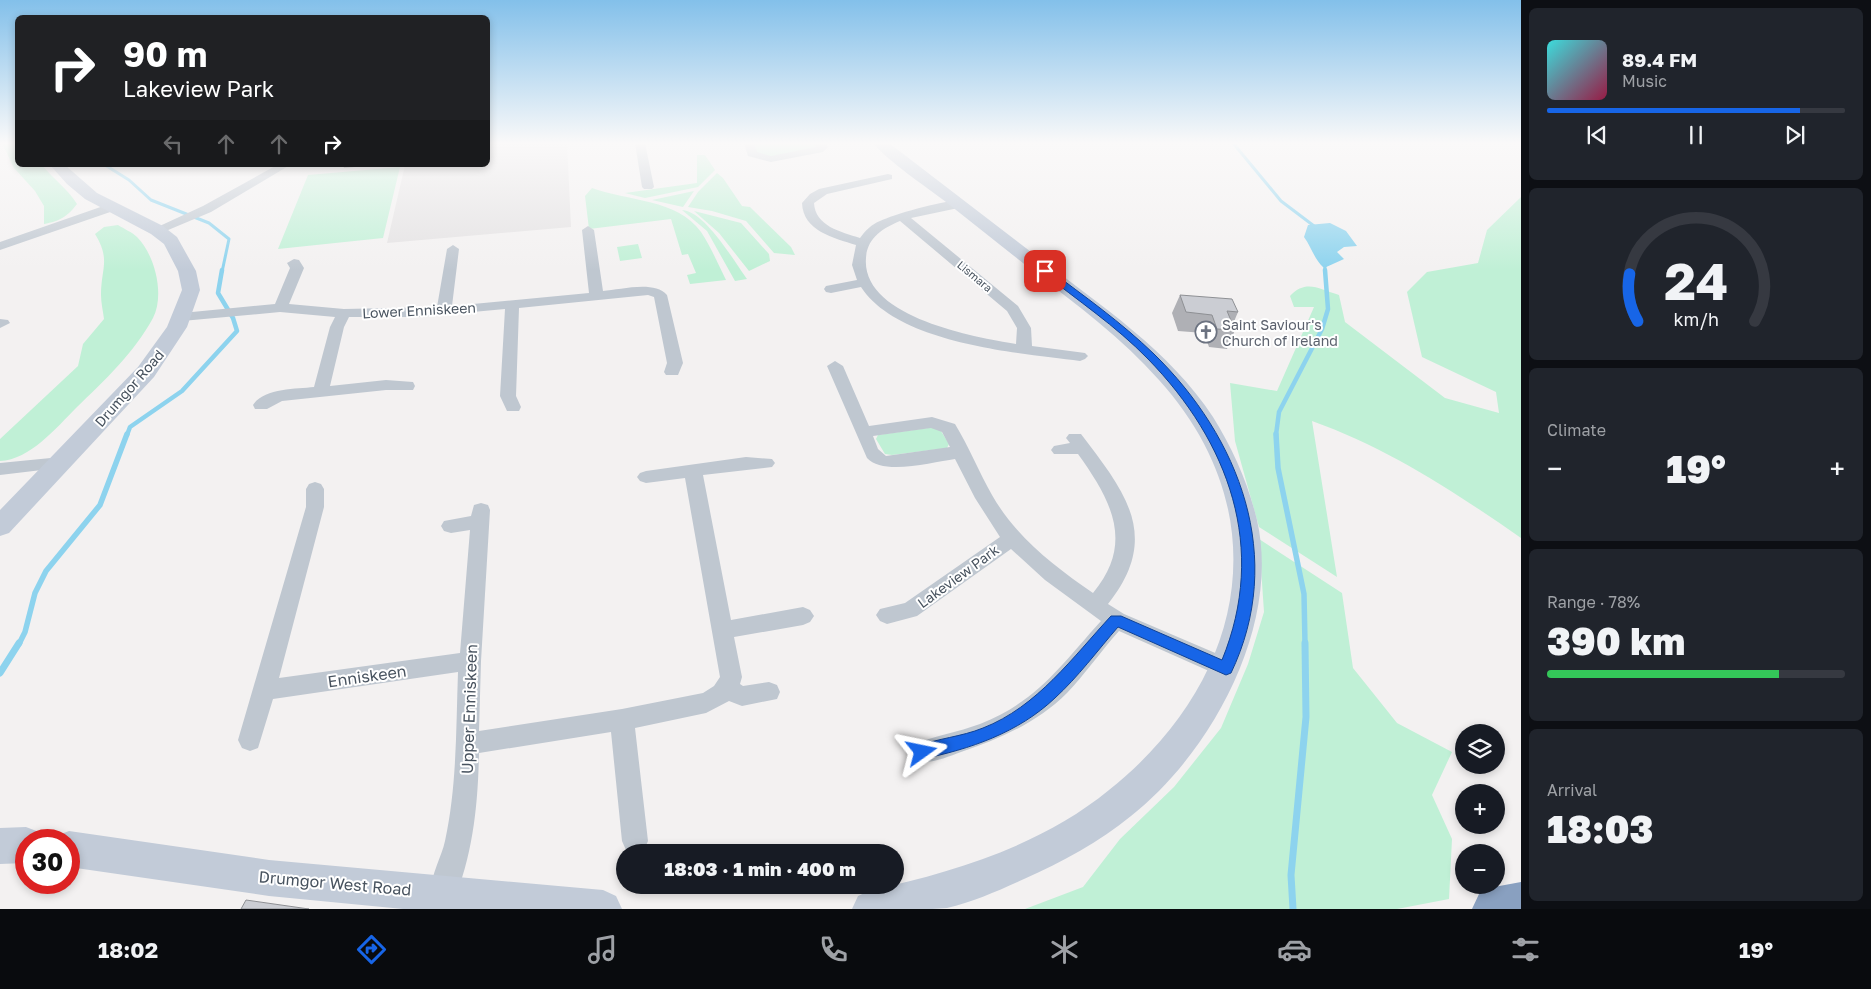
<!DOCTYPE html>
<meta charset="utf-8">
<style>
body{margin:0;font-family:"Golos Text",sans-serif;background:#20242c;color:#f1f3f6;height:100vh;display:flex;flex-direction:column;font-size:19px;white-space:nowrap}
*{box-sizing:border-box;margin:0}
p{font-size:16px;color:#9ea1a6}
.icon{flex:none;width:28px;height:28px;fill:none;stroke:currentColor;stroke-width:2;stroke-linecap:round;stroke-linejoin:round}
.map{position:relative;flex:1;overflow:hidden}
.details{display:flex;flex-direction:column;gap:8px;padding:8px;background:#0d0f14;width:350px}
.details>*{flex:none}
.top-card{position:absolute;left:15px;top:15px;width:475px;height:152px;border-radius:8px;box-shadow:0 2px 8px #0003;background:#202124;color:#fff;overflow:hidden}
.fabs{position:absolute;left:1455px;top:724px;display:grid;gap:10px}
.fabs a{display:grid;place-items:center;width:50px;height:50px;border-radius:50%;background:#171b24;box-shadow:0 2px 8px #0003;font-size:25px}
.speed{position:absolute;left:15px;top:829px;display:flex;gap:10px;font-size:25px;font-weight:700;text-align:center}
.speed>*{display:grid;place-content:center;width:65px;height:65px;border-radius:50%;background:#171b24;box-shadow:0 2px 8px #0003;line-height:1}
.speed .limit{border:8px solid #d22;background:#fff;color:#111}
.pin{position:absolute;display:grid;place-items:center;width:42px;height:42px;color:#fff;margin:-21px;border-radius:10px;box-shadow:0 2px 8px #0006}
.me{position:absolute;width:55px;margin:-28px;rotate:78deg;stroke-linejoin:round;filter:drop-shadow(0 0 4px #0008)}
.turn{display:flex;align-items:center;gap:18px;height:105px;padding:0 25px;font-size:22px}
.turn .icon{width:65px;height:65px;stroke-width:2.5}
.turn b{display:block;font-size:35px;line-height:42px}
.lanes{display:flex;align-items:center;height:48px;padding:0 25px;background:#0003;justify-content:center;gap:25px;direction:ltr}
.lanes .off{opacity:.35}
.big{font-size:38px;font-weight:800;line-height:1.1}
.details .widget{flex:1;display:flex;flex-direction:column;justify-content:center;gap:8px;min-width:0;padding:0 18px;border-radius:8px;background:#20242c}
.details .dial{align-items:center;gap:0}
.dial svg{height:130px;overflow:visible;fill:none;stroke:#363941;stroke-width:7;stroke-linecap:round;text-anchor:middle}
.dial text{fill:#f1f3f6;stroke:none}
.song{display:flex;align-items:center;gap:15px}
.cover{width:60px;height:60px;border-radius:8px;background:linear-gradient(135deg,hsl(180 70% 55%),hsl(340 70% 35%))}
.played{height:5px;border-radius:2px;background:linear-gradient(90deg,#1765e7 85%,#363941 85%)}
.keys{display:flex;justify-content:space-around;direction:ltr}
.heat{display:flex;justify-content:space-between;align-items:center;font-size:28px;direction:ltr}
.charge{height:8px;border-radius:4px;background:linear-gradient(90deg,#34c759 78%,#363941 0)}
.trip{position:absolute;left:616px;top:844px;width:288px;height:50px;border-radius:25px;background:#171b24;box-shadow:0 2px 8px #0003;font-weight:800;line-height:50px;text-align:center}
.tab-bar{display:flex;height:80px;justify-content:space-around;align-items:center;background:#090b0e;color:#9ea1a6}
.tab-bar .icon{width:35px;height:35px}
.tab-bar .on{color:#1765e7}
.tab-bar b{font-size:22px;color:#f1f3f6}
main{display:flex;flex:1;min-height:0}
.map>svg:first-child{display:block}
.education{fill:#e4e2e3}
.green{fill:#c0f0d6}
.water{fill:#8dd3ee}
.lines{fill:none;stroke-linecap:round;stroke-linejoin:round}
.stream-far3{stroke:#8dd3ee;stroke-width:3}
.stream-far2{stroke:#8dd3ee;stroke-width:4.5}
.stream-far1{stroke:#8dd3ee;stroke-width:5.5}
.stream{stroke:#8dd3ee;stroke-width:7}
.street{fill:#bfc7d0;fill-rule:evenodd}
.secondary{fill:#c2cbd8;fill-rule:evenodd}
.highway{fill:#89a0c0;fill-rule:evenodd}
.wall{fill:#afb0b5}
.shaded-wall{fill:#8e9094}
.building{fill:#cbcdd3;stroke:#8e9094}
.route{fill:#1765e7;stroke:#0f4296}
.labels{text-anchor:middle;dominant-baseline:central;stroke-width:4;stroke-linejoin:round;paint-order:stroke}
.far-street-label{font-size:11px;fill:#48535f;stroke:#fff}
.street-label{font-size:14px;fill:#48535f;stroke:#fff}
.worship-label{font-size:14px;fill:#5b616d;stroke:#fff;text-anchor:start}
.near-street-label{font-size:16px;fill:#48535f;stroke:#fff}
</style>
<main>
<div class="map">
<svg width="1521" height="909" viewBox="0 0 1521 909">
<rect width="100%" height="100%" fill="#f3f1f1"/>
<path class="education" d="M488,143H567L571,227L387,243L405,165H488Z"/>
<path class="green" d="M2,143H17L18,165H42C53,179 69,190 77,204C67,217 60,221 44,224V206L35,191L14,168Z
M755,143H815L817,147L770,157L756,153Z
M697,155H705L715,170L698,187L645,198L625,193L697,183Z
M400,167L383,238L278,249L308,175Z
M717,173L723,178L742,206L750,207L791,247L795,255L774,253L746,221L712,211L688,207L698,192Z
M592,188C627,201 678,199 701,232C711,247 718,264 726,280L690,284L687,275L696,273L688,254L682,255L671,219L589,229L585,196Z
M694,191L683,207L652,200Z
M1521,197V538C1455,492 1388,448 1312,421L1337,577L1259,527L1235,441L1230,383L1277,391L1314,307H1294L1290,296C1306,279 1319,289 1339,295L1345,322L1445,398L1499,413L1496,392L1422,357L1407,292L1427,272L1478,263L1487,230Z
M682,210C706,212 733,260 747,279L735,281L707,231Z
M694,211L741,223L769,254L770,261L749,271L719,233Z
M118,225C124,229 132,232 137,237C155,255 165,295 153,318C134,353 104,381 76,408C57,427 30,460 0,461V439L78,366L83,344L104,319C103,311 101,303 101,295C101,268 111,260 95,234L104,227Z
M638,244L642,258L620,261L617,247Z
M935,427L941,431L949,444L947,448L892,455L885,454L876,439L878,435Z
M1259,539L1342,593L1353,668L1397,723L1452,752L1432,795L1452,839L1449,899L1397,909H1025L1083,887L1120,839L1174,787L1221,728L1248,664L1264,612Z"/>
<path class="water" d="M1330,223L1346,231L1357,246L1344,247L1337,252L1344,259L1324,268C1314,259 1312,248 1304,237L1308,225Z"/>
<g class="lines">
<path class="stream-far3" d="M1233,143L1281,201L1318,229
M105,165L129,180L151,200L209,223L229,239L222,272
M1325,261V272"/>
<path class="stream-far2" d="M127,435L130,427L182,391L237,331L233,318L218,293L222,270
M1276,435L1279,412L1322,329L1328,309L1325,270"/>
<path class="stream-far1" d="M1276,434L1278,468L1304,594L1305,644
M19,644L25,632L35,593L46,571L100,505L127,434"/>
<path class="stream" d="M0,673L19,643
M1293,909L1291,875L1306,717L1305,643"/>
<path class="street" d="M635,143H645L654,187L652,189H644L642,187Z
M744,143H754L757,152L771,156L816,147L814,143H825L828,147L823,152L771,162L748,156Z
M277,165H290L211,212L161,233L157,234L151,230L203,206Z
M888,174L892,175V179L827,194L814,203C815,226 841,232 860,238C865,231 872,224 880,221C894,214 950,198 963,201V207L911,218L1018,306L1031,328L1032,346L1085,353L1088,356L1085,359L1080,361C1018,353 898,344 861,287L831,293L826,292L824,289L826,286L857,280L852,265L856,245C834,238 803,231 802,203L810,194L819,189ZM900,221L1007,311L1017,328L1016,344C974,337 861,317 866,258C867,238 883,228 900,221Z
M112,203L118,207L116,210L0,250V242Z
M588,226L594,230L603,291C620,290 654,280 667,295L683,363L678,375H666L664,372L667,363L654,297L648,295L519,308L516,396L521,407L519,411H507L500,396L505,309L419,317H349L344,327L330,386L386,380L413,382L415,386L413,390H386L282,401L267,409H255L253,405C264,388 296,389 314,387L330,327L335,317L280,312L182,321L175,317L182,313L275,304L290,268L287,263L294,259L299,260L304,268L289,304L344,309L437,307L447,249L453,245L459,249L452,306L589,293L582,230Z
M0,319L8,320L10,323L0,328Z
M835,361L843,366L869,426L932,417L955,424C969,447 979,472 992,495C1016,537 1054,566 1093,593C1135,543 1111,500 1078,454H1054L1051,450L1054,446L1070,443L1066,438L1069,434H1081C1125,492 1162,536 1108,604L1124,614L1234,661L1237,668L1234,675L1226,678L1218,675L1119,631C1101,651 1086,673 1067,693C1038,722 1000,739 961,752C947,757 928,766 913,760L910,752L913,744C935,736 958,732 980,724C1038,701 1061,665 1101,621L1045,580L1011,549L917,616L887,624L880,621L876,615L880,609L905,603L1000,537L975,498L955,459C933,462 883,476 867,458L827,366ZM931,428L942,432L950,447L886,456L878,449L873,436Z
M61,457L67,459L70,463L67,467L0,475V463Z
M746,457L772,459L775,463L772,467L703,475L731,620L803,607L810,610L814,616L810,622L803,625L734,637L742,677L740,684L743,686L769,682L777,685L780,692L777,699L742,706L729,701L706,713L635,728L648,841L644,850L639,852L626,850L622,841L611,732L479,753C478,805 473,855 453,903L443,907L433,903C425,884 441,860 445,841C457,786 456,728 458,672L273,699L258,748L250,751L242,748L238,740L306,507V489L309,484L315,482L321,484L324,489V507L279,678L460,653L470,530L451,533L444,531L441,526L444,521L471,516L474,505L481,503L488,505L490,510L481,661L479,731L622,709L703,693L714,686L720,677L685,478L646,483L640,481L637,477L640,473L646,471Z"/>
<path class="secondary" d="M873,143H889C939,181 989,220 1039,258C1100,305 1170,351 1213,417C1233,449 1248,483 1257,520C1281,625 1212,752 1131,816C1099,842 1062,862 1024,879C1000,890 973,902 947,908C938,909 927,909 917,909C896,909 874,909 852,909L858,896L871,890C955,872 1042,845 1109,790C1245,682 1281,515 1159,380C1122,338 1077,305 1033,271C1004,248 975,225 946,202C924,185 890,163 873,143Z
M50,165H65L97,193L163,226L177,237L196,271L200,290L187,327L154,377L9,533L0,536V510L138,367L167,327L182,290L178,271L164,244L151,234L85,199L67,184Z
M26,827L39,832L42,840H26V863L0,864V828Z
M69,831L269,860L603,890L616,896L622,909H403L269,896L69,867V840H55L56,836Z"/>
<path class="highway" d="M1521,882V909H1472L1479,894L1494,887Z"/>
</g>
<path class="wall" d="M1180,295L1238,312L1233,324L1235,330L1227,349L1209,347L1204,333L1178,331L1172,313Z"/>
<path class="shaded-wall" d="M343,165H377L344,168Z"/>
<path class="building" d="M1180,295L1232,299L1238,312L1227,311L1235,330L1217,329L1212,315L1186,312Z
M246,900L309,909H241Z"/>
<linearGradient id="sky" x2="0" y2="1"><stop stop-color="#83c0ea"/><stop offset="0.53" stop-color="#faf9f9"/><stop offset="1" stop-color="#faf9f9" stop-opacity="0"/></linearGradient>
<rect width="1521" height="270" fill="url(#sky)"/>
<path class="route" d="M1042,269H1048C1084,296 1121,322 1154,354C1240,438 1286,558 1231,673L1226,675L1118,627C1098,650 1078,677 1055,698C1018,733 970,749 922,759L916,757L914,752L916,747C938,738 961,737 983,728C1037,707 1073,657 1111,616H1121L1222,660C1268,548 1229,442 1148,359C1116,326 1077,300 1042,272Z"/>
<defs>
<g id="church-ring" transform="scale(1.125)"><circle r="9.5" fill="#fff" stroke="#6b7280" stroke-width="1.5"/><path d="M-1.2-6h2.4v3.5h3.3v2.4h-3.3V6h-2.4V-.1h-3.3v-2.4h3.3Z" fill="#6b7280"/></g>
</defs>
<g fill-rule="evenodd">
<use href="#church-ring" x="1206" y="332"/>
</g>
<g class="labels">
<g class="far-street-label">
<text transform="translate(975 276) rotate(40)">Lismara</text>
</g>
<g class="street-label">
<text transform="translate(419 310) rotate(-3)">Lower Enniskeen</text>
<text transform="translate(129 388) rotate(-49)">Drumgor Road</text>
<text transform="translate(958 576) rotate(-36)">Lakeview Park</text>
</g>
<g class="worship-label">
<text x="1222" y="324">Saint Saviour's<tspan x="1222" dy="16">Church of Ireland</tspan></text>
</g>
<g class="near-street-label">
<text transform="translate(367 676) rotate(-8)">Enniskeen</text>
<text transform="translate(469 709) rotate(-88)">Upper Enniskeen</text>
<text transform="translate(335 883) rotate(5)">Drumgor West Road</text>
</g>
</g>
</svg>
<div class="fabs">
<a><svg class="icon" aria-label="layers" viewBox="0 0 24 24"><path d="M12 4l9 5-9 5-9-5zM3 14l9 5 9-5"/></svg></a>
<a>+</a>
<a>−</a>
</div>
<div class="speed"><div class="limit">30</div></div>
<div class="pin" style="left:1045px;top:271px;background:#d93025"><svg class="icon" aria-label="arrive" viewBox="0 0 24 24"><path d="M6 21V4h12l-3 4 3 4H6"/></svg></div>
<svg class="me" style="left:922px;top:752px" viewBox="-20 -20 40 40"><path d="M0-17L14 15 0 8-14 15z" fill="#1765e7" stroke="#fff" stroke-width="4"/></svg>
<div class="trip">18:03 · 1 min · 400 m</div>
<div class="top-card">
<div class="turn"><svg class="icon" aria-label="right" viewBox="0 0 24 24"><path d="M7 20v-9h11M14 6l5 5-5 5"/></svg><div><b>90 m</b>Lakeview Park</div></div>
<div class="lanes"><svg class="icon off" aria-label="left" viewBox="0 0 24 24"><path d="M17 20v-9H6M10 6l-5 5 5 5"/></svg><svg class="icon off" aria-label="ahead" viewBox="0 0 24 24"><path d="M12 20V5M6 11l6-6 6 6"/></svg><svg class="icon off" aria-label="ahead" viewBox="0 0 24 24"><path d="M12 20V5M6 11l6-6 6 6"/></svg><svg class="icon" aria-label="right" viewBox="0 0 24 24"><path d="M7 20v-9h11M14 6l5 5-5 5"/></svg></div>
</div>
</div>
<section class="details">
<div class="widget">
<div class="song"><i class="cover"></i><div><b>89.4 FM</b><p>Music</p></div></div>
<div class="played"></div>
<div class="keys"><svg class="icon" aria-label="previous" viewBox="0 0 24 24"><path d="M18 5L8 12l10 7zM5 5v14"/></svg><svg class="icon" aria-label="pause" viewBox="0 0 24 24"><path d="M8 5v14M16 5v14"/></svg><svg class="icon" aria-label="next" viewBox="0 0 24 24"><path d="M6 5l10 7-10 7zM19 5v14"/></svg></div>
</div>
<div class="widget dial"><svg viewBox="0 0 100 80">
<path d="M14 69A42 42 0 1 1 86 69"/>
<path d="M14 69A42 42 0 0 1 9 40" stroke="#1765e7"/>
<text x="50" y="56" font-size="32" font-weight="700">24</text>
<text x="50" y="72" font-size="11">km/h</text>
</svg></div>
<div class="widget"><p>Climate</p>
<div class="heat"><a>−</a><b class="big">19°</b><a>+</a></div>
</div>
<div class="widget"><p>Range · 78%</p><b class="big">390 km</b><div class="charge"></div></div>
<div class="widget"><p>Arrival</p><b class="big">18:03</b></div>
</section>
</main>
<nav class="tab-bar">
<b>18:02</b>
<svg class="icon on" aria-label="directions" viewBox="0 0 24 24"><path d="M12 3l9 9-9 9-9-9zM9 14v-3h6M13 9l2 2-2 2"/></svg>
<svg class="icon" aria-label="music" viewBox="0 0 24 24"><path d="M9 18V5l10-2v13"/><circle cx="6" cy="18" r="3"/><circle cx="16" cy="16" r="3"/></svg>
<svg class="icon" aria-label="phone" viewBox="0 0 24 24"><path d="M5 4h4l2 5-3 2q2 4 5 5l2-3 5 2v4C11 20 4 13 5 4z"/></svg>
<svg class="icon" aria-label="climate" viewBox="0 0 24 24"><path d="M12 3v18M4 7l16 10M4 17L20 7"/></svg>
<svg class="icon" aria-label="car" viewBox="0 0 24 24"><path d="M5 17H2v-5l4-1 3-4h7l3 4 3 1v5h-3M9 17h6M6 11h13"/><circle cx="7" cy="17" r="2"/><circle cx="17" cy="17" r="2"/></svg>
<svg class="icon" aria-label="filters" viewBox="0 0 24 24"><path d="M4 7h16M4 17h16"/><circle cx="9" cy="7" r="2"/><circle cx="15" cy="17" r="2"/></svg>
<b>19°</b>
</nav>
